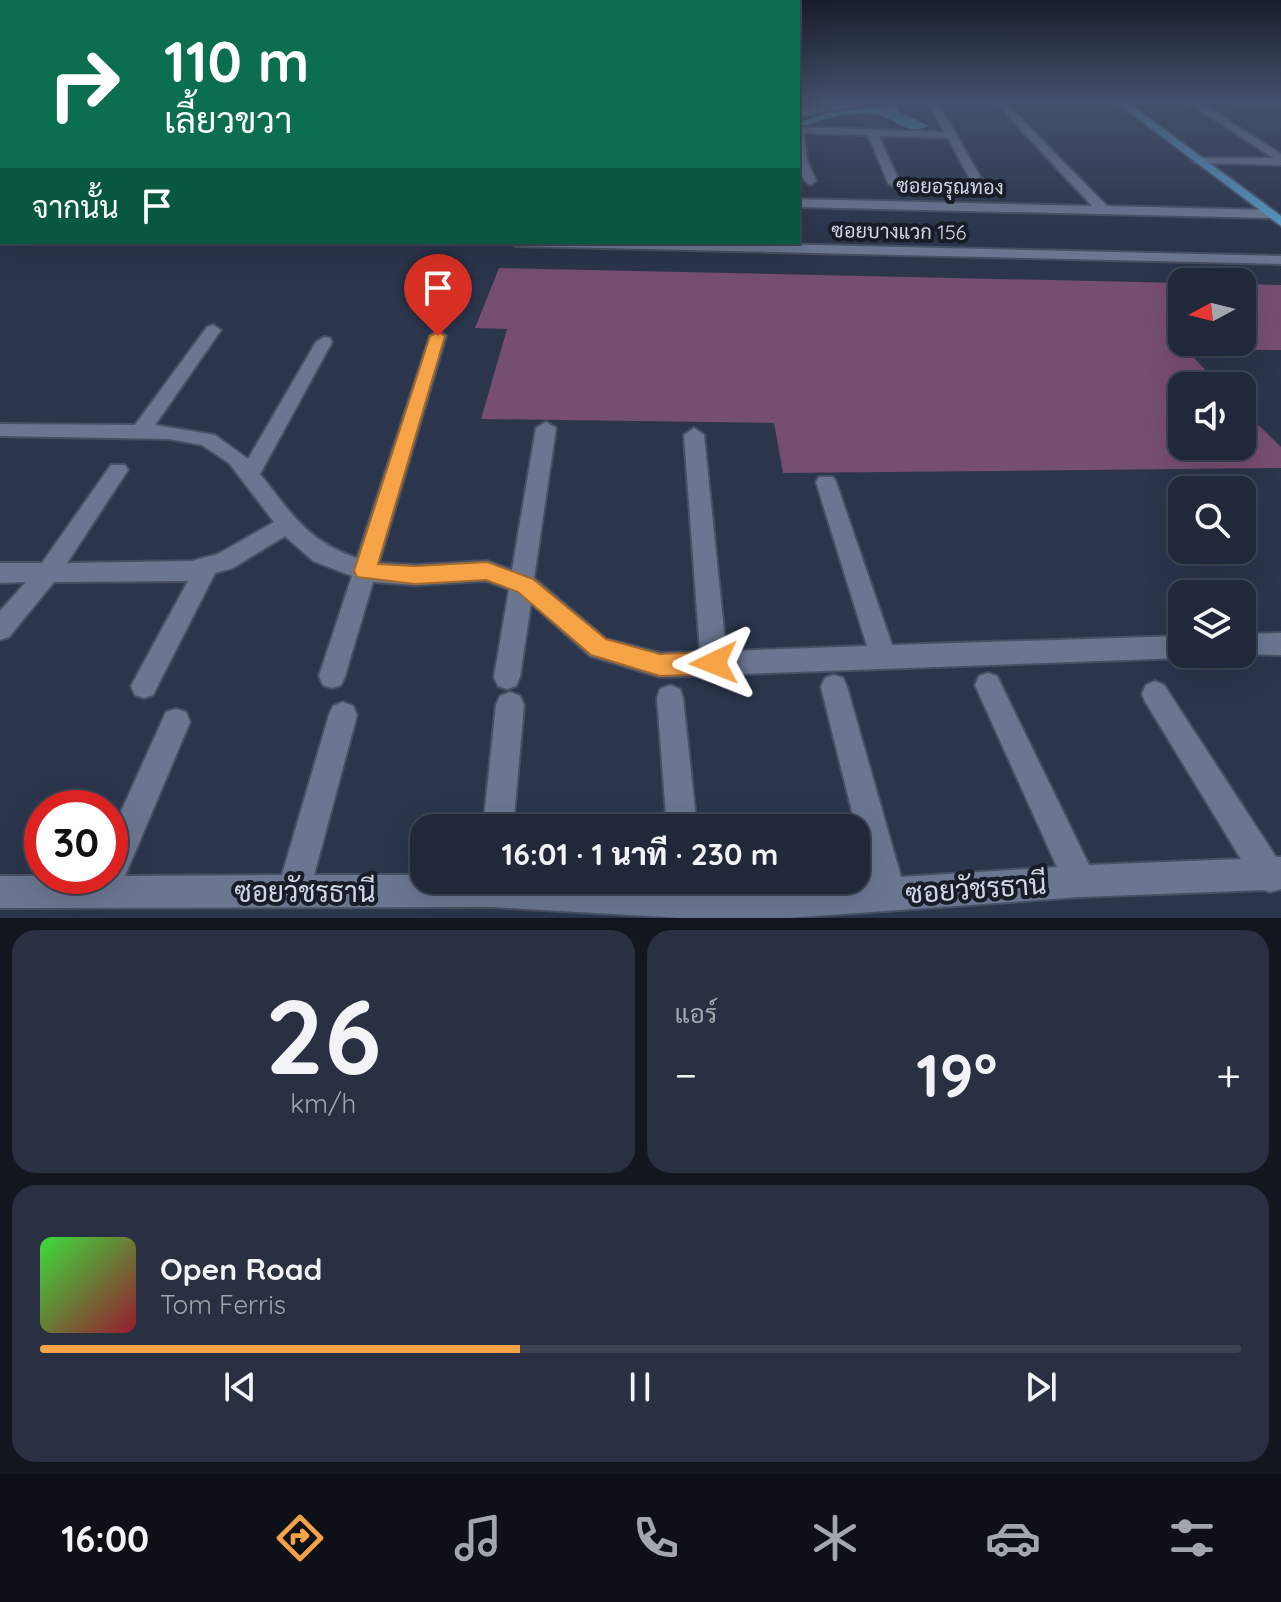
<!DOCTYPE html>
<html lang="th">
<meta charset="utf-8">
<style>
body{margin:0;font-family:Quicksand,Sarabun,sans-serif;background:#283041;color:#f1f3f6;height:100vh;display:flex;flex-direction:column;font-size:30px;white-space:nowrap}
*{box-sizing:border-box;margin:0}
p{font-size:26px;color:#a2a6ae}
.icon{flex:none;width:44px;height:44px;fill:none;stroke:currentColor;stroke-width:2;stroke-linecap:round;stroke-linejoin:round}
.map{position:relative;height:918px;overflow:hidden}
.side{display:flex;flex-direction:column;gap:12px;padding:12px;background:#12161f;flex:1}
.side>*{flex:none}
.banner{position:absolute;left:0px;top:0px;width:800px;height:244px;box-shadow:0 8px 32px #0002,0 0 0 2px #3d4453;background:#0b6e4f;color:#fff;overflow:hidden}
.needle{width:52px;rotate:263deg}
.tools{position:absolute;left:1168px;top:268px;display:grid;gap:16px}
.tools a{display:grid;place-items:center;width:88px;height:88px;border-radius:16px;background:#202839;box-shadow:0 8px 32px #0002,0 0 0 2px #3d4453;font-size:40px}
.speed{position:absolute;left:24px;top:790px;display:flex;gap:16px;font-size:40px;font-weight:700;text-align:center}
.speed>*{display:grid;place-content:center;width:104px;height:104px;border-radius:50%;background:#202839;box-shadow:0 8px 32px #0002,0 0 0 2px #3d4453;line-height:1}
.speed .limit{border:12px solid #d22;background:#fff;color:#111}
.pin{position:absolute;display:grid;place-items:center;width:68px;height:68px;color:#fff;margin:-82px -34px;border-radius:50% 50% 50% 0;rotate:-45deg;box-shadow:0 0 8px #0007}
.pin .icon{rotate:45deg}
.me{position:absolute;width:88px;margin:-44px;rotate:268deg;stroke-linejoin:round;filter:drop-shadow(0 0 6px #0008)}
.turn{display:flex;align-items:center;gap:28px;height:168px;padding:0 32px;font-size:36px}
.turn .icon{width:104px;height:104px;stroke-width:2.5}
.turn b{display:block;font-size:56px;line-height:68px}
.then{display:flex;align-items:center;height:76px;padding:0 32px;background:#0003;gap:16px;font-size:30px}
.big{font-size:60px;font-weight:800;line-height:1.1}
.side .widget{flex:1;display:flex;flex-direction:column;justify-content:center;gap:12px;min-width:0;padding:0 28px;border-radius:24px;background:#283041}
.side .dial{align-items:center;gap:0}
.dial b{font-size:104px;line-height:1}
.song{display:flex;align-items:center;gap:24px}
.cover{width:96px;height:96px;border-radius:12px;background:linear-gradient(135deg,hsl(120 70% 55%),hsl(350 70% 35%))}
.played{height:8px;border-radius:4px;background:linear-gradient(90deg,#f6a247 40%,#3d4453 40%)}
.keys{display:flex;justify-content:space-around;direction:ltr}
.heat{display:flex;justify-content:space-between;align-items:center;font-size:44px;direction:ltr}
.side .tiles{flex:1;display:grid;gap:12px;grid-template-columns:1fr 1fr}
.widget:last-child{grid-column:span 2}
.trip{position:absolute;left:410px;top:814px;width:460px;height:80px;border-radius:24px;background:#202839;box-shadow:0 8px 32px #0002,0 0 0 2px #3d4453;font-weight:800;line-height:80px;text-align:center}
.menu{display:flex;height:128px;justify-content:space-around;align-items:center;background:#0d1017;color:#a2a6ae}
.menu .icon{width:56px;height:56px}
.menu .selected{color:#f6a247}
.menu b{font-size:36px;color:#f1f3f6}
.map>svg:first-child{display:block}
.green{fill:#774e73}
.water{fill:#43969d}
.lines{fill:none;stroke-linecap:round;stroke-linejoin:round}
.canal{fill:#43969d;fill-rule:evenodd}
.minor-casing{stroke:#485063;stroke-width:4}
.major-casing{stroke:#485063;stroke-width:4}
.minor{fill:#6b7791;fill-rule:evenodd}
.major{fill:#5496c0;fill-rule:evenodd}
.route{fill:#f6a247;stroke:#a0692e;stroke-width:2}
.labels{text-anchor:middle;dominant-baseline:central;stroke-width:8;stroke-linejoin:round;paint-order:stroke}
.far-street-label{font-size:20px;fill:#d0d7e5;stroke:#181d27}
.near-street-label{font-size:28px;fill:#d0d7e5;stroke:#181d27}
</style>
<div class="map">
<svg width="1281" height="918" viewBox="0 0 1281 918">
<rect width="100%" height="100%" fill="#2b354c"/>
<path class="green" d="M499,268L1182,283V342H1242V284L1281,285V350L1186,349L1220,386H1182V446H1242V409L1281,447V468L783,473L774,423L481,419L507,329L475,328Z"/>
<path class="water" d="M883,102H898L900,112L929,126C907,136 900,121 881,116C856,109 820,119 798,129V122L802,121L827,113L885,106Z"/>
<g class="lines">
<path class="canal" d="M2,148V156L0,157V149Z"/>
<g class="minor-casing">
<path id="minor" d="M846,102H872L798,117V110L804,108Z
M928,102H938L982,180L980,183H972L948,138L879,136L900,183L894,187L888,183L868,135L804,133L807,160L816,181L810,185C793,175 798,145 798,127L944,132Z
M995,102H1005L1107,206L1269,210L1275,214L1269,218L798,207V199L1092,206Z
M1188,102H1199L1281,154V165L1195,163L1193,161L1199,158H1273Z
M1231,102H1281V105H1236Z
M0,178H2V186H0Z
M0,225H2V233H0Z
M509,242H693L1281,256V264L516,246Z
M213,325L221,330L155,425L215,435L248,459L316,342L324,337L330,338L332,342L260,474C292,514 307,541 357,558L430,336L438,331L446,336L379,563L415,565L487,561L512,570L536,428L546,422L556,428L534,578L606,639L660,653L700,652L684,435L694,428L704,435L726,651L867,646L816,482L819,477H833L836,482L892,645L1182,636V654H1191L1182,658L660,677L590,656L531,603L520,677L516,686L507,689L498,686L494,677L509,589L486,581L415,585L373,582L345,676L341,685L332,688L323,685L319,676L352,576L313,561L285,536L233,568L215,573L153,695L144,698L135,695L131,686L188,581L54,582L9,637L0,640V611L26,582L0,583V563H42L111,465H125L128,470L67,563L192,561L218,554L274,522L229,463L202,445L169,439L0,436V424L135,425L207,327Z
M1281,633V655L1236,654H1242V634Z
M988,673L997,676L1089,865L1241,859L1146,703L1142,694L1146,685L1155,681L1164,685L1276,857H1281V889L1270,892L1264,890L1080,897L788,918H682L491,907L0,908V876H110V836L166,712L176,709L186,712L190,722L125,876L282,875L329,715L333,706L343,702L353,706L357,715L314,875H424V880H587L671,885V880H703L704,886H783L869,880L821,687L825,678L834,675L843,678L847,687L901,877L1057,867L975,685L979,676Z
M670,685L680,689L683,698L697,828H667L657,698L660,689Z
M510,692L520,696L524,705L513,828H483L496,705L500,696Z"/>
</g>
<g class="major-casing">
<path id="major" d="M1116,102H1127L1281,216V226Z"/>
</g>
<use href="#minor" class="minor"/>
<use href="#major" class="major"/>
</g>
<linearGradient id="sky" x2="0" y2="1"><stop stop-color="#181d2a"/><stop offset="0.44" stop-color="#44516c"/><stop offset="1" stop-color="#44516c" stop-opacity="0"/></linearGradient>
<rect width="1281" height="230" fill="url(#sky)"/>
<path class="route" d="M438,332L445,336L378,564L415,566L487,562L533,579L606,639L660,654L714,652L722,655L726,663L722,670L714,674L660,676L591,655L518,592L486,580L415,584L357,577L354,571L430,336Z"/>
<g class="labels">
<g class="far-street-label">
<text transform="translate(950 186) rotate(1)">ซอยอรุณทอง</text>
<text transform="translate(899 231) rotate(1)">ซอยบางแวก 156</text>
</g>
<g class="near-street-label">
<text transform="translate(976 888) rotate(-4)">ซอยวัชรธานี</text>
<text x="305" y="891">ซอยวัชรธานี</text>
</g>
</g>
</svg>
<div class="tools">
<a><svg class="needle" viewBox="-14 -14 28 28"><path d="M0-13l5 13h-10z" fill="#e53935"/><path d="M0 13l5-13h-10z" fill="#a2a6ae"/></svg></a>
<a><svg class="icon" aria-label="sound" viewBox="0 0 24 24"><path d="M4 9h4l5-4v14l-5-4H4zM17 9q2 3 0 6"/></svg></a>
<a><svg class="icon" aria-label="search" viewBox="0 0 24 24"><circle cx="10" cy="10" r="6"/><path d="M15 15l6 6"/></svg></a>
<a><svg class="icon" aria-label="layers" viewBox="0 0 24 24"><path d="M12 4l9 5-9 5-9-5zM3 14l9 5 9-5"/></svg></a>
</div>
<div class="speed"><div class="limit">30</div></div>
<div class="pin" style="left:438px;top:336px;background:#d93025"><svg class="icon" aria-label="arrive" viewBox="0 0 24 24"><path d="M6 21V4h12l-3 4 3 4H6"/></svg></div>
<svg class="me" style="left:714px;top:663px" viewBox="-20 -20 40 40"><path d="M0-17L14 15 0 8-14 15z" fill="#f6a247" stroke="#fff" stroke-width="4"/></svg>
<div class="trip">16:01 · 1 นาที · 230 m</div>
<div class="banner">
<div class="turn"><svg class="icon" aria-label="right" viewBox="0 0 24 24"><path d="M7 20v-9h11M14 6l5 5-5 5"/></svg><div><b>110 m</b>เลี้ยวขวา</div></div>
<div class="then">จากนั้น<svg class="icon" aria-label="arrive" viewBox="0 0 24 24"><path d="M6 21V4h12l-3 4 3 4H6"/></svg></div>
</div>
</div>
<section class="side">
<div class="tiles">
<div class="widget dial"><b>26</b><p>km/h</p></div>
<div class="widget"><p>แอร์</p>
<div class="heat"><a>−</a><b class="big">19°</b><a>+</a></div>
</div>
<div class="widget">
<div class="song"><i class="cover"></i><div><b>Open Road</b><p>Tom Ferris</p></div></div>
<div class="played"></div>
<div class="keys"><svg class="icon" aria-label="previous" viewBox="0 0 24 24"><path d="M18 5L8 12l10 7zM5 5v14"/></svg><svg class="icon" aria-label="pause" viewBox="0 0 24 24"><path d="M8 5v14M16 5v14"/></svg><svg class="icon" aria-label="next" viewBox="0 0 24 24"><path d="M6 5l10 7-10 7zM19 5v14"/></svg></div>
</div>
</div>
</section>
<nav class="menu">
<b>16:00</b>
<svg class="icon selected" aria-label="directions" viewBox="0 0 24 24"><path d="M12 3l9 9-9 9-9-9zM9 14v-3h6M13 9l2 2-2 2"/></svg>
<svg class="icon" aria-label="music" viewBox="0 0 24 24"><path d="M9 18V5l10-2v13"/><circle cx="6" cy="18" r="3"/><circle cx="16" cy="16" r="3"/></svg>
<svg class="icon" aria-label="phone" viewBox="0 0 24 24"><path d="M5 4h4l2 5-3 2q2 4 5 5l2-3 5 2v4C11 20 4 13 5 4z"/></svg>
<svg class="icon" aria-label="climate" viewBox="0 0 24 24"><path d="M12 3v18M4 7l16 10M4 17L20 7"/></svg>
<svg class="icon" aria-label="car" viewBox="0 0 24 24"><path d="M5 17H2v-5l4-1 3-4h7l3 4 3 1v5h-3M9 17h6M6 11h13"/><circle cx="7" cy="17" r="2"/><circle cx="17" cy="17" r="2"/></svg>
<svg class="icon" aria-label="filters" viewBox="0 0 24 24"><path d="M4 7h16M4 17h16"/><circle cx="9" cy="7" r="2"/><circle cx="15" cy="17" r="2"/></svg>
</nav>
